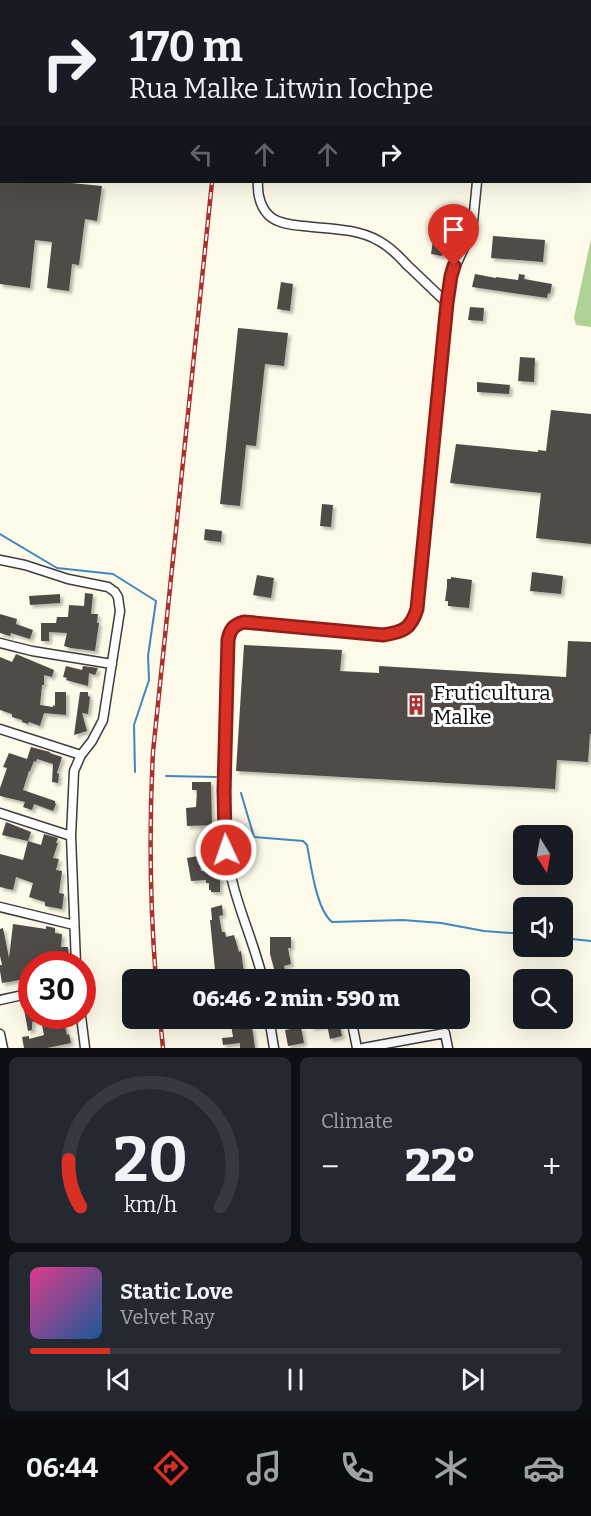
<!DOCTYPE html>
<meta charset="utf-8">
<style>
body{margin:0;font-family:Bitter,serif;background:#242831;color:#f1f3f6;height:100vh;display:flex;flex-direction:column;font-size:22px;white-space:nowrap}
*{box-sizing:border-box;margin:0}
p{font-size:20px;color:#9ea1a6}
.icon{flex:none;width:33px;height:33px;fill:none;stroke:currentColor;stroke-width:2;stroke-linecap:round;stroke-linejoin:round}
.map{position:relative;height:1048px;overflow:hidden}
.details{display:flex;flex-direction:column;gap:9px;padding:9px;background:#0d0f14;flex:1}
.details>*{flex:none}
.top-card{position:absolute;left:0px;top:0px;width:591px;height:183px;box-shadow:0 6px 24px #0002;background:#171b24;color:#f1f3f6;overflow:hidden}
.needle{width:39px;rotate:169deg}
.controls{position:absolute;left:513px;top:825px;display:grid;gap:12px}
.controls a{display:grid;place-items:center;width:60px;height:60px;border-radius:9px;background:#171b24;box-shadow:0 6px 24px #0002;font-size:30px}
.speed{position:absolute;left:18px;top:951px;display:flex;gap:12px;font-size:30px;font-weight:700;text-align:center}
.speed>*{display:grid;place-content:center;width:78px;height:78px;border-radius:50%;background:#171b24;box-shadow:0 6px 24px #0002;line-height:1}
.speed .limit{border:9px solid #d22;background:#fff;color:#111}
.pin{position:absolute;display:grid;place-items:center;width:51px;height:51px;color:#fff;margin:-62px -26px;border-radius:50% 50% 50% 0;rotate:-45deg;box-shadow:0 0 6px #0007}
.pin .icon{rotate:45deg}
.me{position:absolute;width:66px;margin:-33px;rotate:357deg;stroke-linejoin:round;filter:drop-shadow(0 0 4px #0008)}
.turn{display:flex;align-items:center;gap:21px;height:126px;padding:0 30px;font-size:27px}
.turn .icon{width:78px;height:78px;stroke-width:2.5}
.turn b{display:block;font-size:42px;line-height:51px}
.lanes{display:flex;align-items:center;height:57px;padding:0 30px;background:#0003;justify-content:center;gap:30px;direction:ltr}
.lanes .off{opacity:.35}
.big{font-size:45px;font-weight:800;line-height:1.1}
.details .widget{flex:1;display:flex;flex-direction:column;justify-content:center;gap:9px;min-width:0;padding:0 21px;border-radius:9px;background:#242831}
.details .dial{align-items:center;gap:0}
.dial svg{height:156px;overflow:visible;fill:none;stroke:#363941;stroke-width:7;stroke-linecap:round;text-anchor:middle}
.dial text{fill:#f1f3f6;stroke:none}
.song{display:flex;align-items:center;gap:18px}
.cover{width:72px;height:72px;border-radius:9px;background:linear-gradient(135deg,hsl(330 70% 55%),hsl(210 70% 35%))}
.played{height:6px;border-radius:3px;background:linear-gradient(90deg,#d93025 15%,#363941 15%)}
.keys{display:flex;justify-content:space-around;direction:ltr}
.heat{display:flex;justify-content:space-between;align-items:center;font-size:33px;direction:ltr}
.details .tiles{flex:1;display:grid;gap:9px;grid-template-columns:1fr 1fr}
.widget:last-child{grid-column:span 2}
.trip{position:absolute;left:122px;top:969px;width:348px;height:60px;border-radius:9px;background:#171b24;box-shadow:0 6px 24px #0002;font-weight:800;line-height:60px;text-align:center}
.dock{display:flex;height:96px;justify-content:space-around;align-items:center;background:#090b0e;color:#9ea1a6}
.dock .icon{width:42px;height:42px}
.dock .current{color:#d93025}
.dock b{font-size:27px;color:#f1f3f6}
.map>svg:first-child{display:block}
.forest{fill:#afd297}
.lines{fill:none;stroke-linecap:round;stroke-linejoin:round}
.stream{stroke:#4087c0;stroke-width:2}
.building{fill:#514c47;filter:url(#shadow)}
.street-casing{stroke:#3d3d3d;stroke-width:11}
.street{stroke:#fff;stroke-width:8}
.rail-casing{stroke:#ac3030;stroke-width:4.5}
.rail{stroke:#fff;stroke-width:2;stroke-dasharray:7;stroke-linecap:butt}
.route-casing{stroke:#8d1f18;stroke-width:15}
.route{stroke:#d93025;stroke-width:10}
.labels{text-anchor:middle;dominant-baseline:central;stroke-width:6;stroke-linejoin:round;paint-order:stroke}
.poi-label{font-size:21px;fill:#0a0a0a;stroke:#fff;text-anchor:start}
</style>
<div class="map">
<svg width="591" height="1048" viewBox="0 0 591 1048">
<defs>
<filter id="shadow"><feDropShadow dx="3" dy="3" stdDeviation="1.5" flood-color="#0004"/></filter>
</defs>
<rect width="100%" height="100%" fill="#fdfae9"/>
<path class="forest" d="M591,239V327L576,325L574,318Z"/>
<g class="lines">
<path class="stream" d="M0,534L57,568L113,574L156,601L148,656L149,680L134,725L135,772
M166,776L216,777
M241,793L254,837L303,841L307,845C311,865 316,909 332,922L403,920L441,923L484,931L524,934
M562,938L591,941"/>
</g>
<path class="building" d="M0,182H61L102,186L97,221L85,219L79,265L72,264L69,291L47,288L52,242L35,240L30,288L0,284Z
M493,236L545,240L543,262L491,258Z
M433,240L444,241L442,256L431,254Z
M475,274L496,278V277L518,280L519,274L525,275L524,279L552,284L550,294L548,293L547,298L472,287Z
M281,282L293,284L290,311L277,309Z
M470,307L484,308L483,321L468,320Z
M238,328L288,333L284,366L265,364L256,446L246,445L240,506L220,504Z
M520,357L535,358L534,382L518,381Z
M477,382L510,385L509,394L477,392Z
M551,410L591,414V544L536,538L541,493L450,483L456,444L538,452V450L546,451Z
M322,504L333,505L331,527L320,526Z
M205,529L222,531L221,542L204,540Z
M532,572L563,576L561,594L530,591Z
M257,575L274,578L271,598L253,595Z
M451,577L472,580L469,608L448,606V601H445L447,586V579H451Z
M85,593L93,594L91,614H98L97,623H99L95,651L71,648L64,646L67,633L49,632V641H41V623H56L57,617H68L69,605L84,606Z
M60,594V603L30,605L29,596Z
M0,614L17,619L16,624L33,630L30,639L11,633L10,636L0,633Z
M568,641L591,642V734H590L588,762L557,760L555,789L236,771L244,645L342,650L340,671L379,673V666L566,677Z
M16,654L54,670L52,677L44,675V685H42L40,705L53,707V705L55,706V692H66V715L44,713L40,726L29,722L28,724L22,722V720L12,717V714L0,710V657L12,662Z
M66,666L82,670L83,666L98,668L95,675L89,673L88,686L66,680L67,678L63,677Z
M80,692H88V696L90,697L88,714L82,713L87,731L74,735Z
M31,747L50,752V753L62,757L57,773L59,774L58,783L52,782L53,764L37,759L36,762L34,761L30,771H29L23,790L55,801V803L56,804L53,811L34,804L32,810L23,807L25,802L0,796V788L7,768L3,767L9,753L27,759Z
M192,782H211L212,825L187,826L186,808L196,807L197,790H192Z
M6,822L31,832L28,841L2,835Z
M44,834L58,838L56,843H58L53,858L59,859L56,870L62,871L59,893L64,894L62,909L45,906V902L29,897L33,883L16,877L13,890L0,887V854L23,860L28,841L41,845Z
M198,856L201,871L220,872V892H211V890H209V883H206V880L191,881L187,858Z
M222,905L223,915L219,916L222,932H225L226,937L234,935L239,952L241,951L245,980H216L210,920H212L211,908Z
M13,924L46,929V926L55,928V933L62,934L61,947H68L69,956H66L68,964H32V978L2,983L0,971V965H2L0,956V929L3,928L9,958Z
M270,937H291V948H288L291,964L284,966L287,980H277L270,954Z
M32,1007V1016H75V1020L64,1022L67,1035L69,1034L71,1043L47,1048H24L22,1037L29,1036V1039L44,1035L41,1020L32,1022V1030L28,1031L24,1009Z
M230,1018H248L249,1027H252L255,1048H240V1043L223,1045L222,1038L233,1037Z
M310,1018H342V1022H339L342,1036L330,1039L327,1025L312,1028Z
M301,1027L304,1043L288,1046L285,1030Z"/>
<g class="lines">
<g class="street-casing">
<path id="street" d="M537,0L545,2
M276,2V0
M496,2V0
M590,8H591
M258,182C257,195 261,210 272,218C281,224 293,225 303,226C328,229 357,228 379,241C390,247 399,256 407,265C420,277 433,290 447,303
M0,560L25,565L68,579L108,587L115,592L118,597L120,611L103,720L92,741L81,755L74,771L71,836L76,964
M0,643L32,651L112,664
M0,729L81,755
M0,813L71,836
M0,907L74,925
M263,980C255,946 241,916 233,884C228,868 226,852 225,837L228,640C230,630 233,625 244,622L383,635C403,632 411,629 417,609L447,303L451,276L470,235L473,222L477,182
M0,1000L32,993
M81,1016L85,1048
M269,1018L274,1048
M351,1018L357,1048
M0,1034L3,1048
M363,1048L445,1033L448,1048"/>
</g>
<use href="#street" class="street"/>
<g class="rail-casing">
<path id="rail" d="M231,2V0
M156,980C150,904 149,828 153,752L212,182
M160,1018L163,1048"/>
</g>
<use href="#rail" class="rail"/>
</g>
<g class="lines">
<g class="route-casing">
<path id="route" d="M226,850L225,837L224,790L228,640C230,630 233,625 244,622L383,635C403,632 411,629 417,609L447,303L451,276L454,266"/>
</g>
<use href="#route" class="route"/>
</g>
<defs>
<g id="building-bare" transform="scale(1.62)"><path d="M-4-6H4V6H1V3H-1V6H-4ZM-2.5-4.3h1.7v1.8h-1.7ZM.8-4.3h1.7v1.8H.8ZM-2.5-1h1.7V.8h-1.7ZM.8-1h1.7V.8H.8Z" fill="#ac3030" stroke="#fff" stroke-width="2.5" paint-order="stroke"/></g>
</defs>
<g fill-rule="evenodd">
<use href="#building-bare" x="416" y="705"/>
</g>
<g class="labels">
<g class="poi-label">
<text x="433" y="693">Fruticultura<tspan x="433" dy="24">Malke</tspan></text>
</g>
</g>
</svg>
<div class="controls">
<a><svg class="needle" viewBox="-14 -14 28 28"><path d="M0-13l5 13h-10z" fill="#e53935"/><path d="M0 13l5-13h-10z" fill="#9ea1a6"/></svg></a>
<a><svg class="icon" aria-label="sound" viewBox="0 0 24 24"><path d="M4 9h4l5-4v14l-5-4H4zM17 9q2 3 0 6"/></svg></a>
<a><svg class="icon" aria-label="search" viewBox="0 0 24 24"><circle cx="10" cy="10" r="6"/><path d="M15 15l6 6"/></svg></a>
</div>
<div class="speed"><div class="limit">30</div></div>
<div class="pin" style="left:454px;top:266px;background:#d93025"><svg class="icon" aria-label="arrive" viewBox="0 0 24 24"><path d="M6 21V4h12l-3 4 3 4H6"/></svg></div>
<svg class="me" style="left:226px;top:850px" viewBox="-20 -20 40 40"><circle r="17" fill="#d93025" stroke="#fff" stroke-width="3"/><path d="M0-11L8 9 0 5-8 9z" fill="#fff"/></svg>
<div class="trip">06:46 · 2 min · 590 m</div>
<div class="top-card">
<div class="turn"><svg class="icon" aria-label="right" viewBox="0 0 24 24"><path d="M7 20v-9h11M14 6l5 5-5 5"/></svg><div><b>170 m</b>Rua Malke Litwin Iochpe</div></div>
<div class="lanes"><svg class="icon off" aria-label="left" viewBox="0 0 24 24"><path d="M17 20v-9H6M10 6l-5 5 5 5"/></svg><svg class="icon off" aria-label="ahead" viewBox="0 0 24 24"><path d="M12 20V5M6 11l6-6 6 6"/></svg><svg class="icon off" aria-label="ahead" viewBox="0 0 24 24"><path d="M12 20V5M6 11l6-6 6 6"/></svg><svg class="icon" aria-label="right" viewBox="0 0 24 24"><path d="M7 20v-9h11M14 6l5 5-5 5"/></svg></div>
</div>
</div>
<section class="details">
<div class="tiles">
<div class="widget dial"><svg viewBox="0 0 100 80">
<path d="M14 69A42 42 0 1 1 86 69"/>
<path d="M14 69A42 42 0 0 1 8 45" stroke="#d93025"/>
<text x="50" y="56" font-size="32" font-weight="700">20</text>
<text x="50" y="72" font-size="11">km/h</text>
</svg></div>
<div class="widget"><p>Climate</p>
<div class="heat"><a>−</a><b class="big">22°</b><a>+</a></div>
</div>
<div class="widget">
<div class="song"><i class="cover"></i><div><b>Static Love</b><p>Velvet Ray</p></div></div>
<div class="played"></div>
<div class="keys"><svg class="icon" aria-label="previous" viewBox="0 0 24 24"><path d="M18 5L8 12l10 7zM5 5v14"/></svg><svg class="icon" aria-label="pause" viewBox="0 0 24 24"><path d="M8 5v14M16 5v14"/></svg><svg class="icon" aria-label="next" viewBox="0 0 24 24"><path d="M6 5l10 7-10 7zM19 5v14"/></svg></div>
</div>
</div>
</section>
<nav class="dock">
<b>06:44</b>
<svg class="icon current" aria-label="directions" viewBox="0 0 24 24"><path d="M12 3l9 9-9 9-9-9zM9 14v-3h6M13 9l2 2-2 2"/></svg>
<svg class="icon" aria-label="music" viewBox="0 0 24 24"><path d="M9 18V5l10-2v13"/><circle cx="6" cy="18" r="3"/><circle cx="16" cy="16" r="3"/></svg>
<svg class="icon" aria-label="phone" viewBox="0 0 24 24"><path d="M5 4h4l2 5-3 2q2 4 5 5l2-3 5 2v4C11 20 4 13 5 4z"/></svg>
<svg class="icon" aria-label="climate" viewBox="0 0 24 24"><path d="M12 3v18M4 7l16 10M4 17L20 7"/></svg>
<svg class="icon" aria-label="car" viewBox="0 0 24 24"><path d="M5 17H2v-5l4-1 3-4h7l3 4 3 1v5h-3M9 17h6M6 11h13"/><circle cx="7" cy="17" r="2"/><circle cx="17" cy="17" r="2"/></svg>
</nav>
